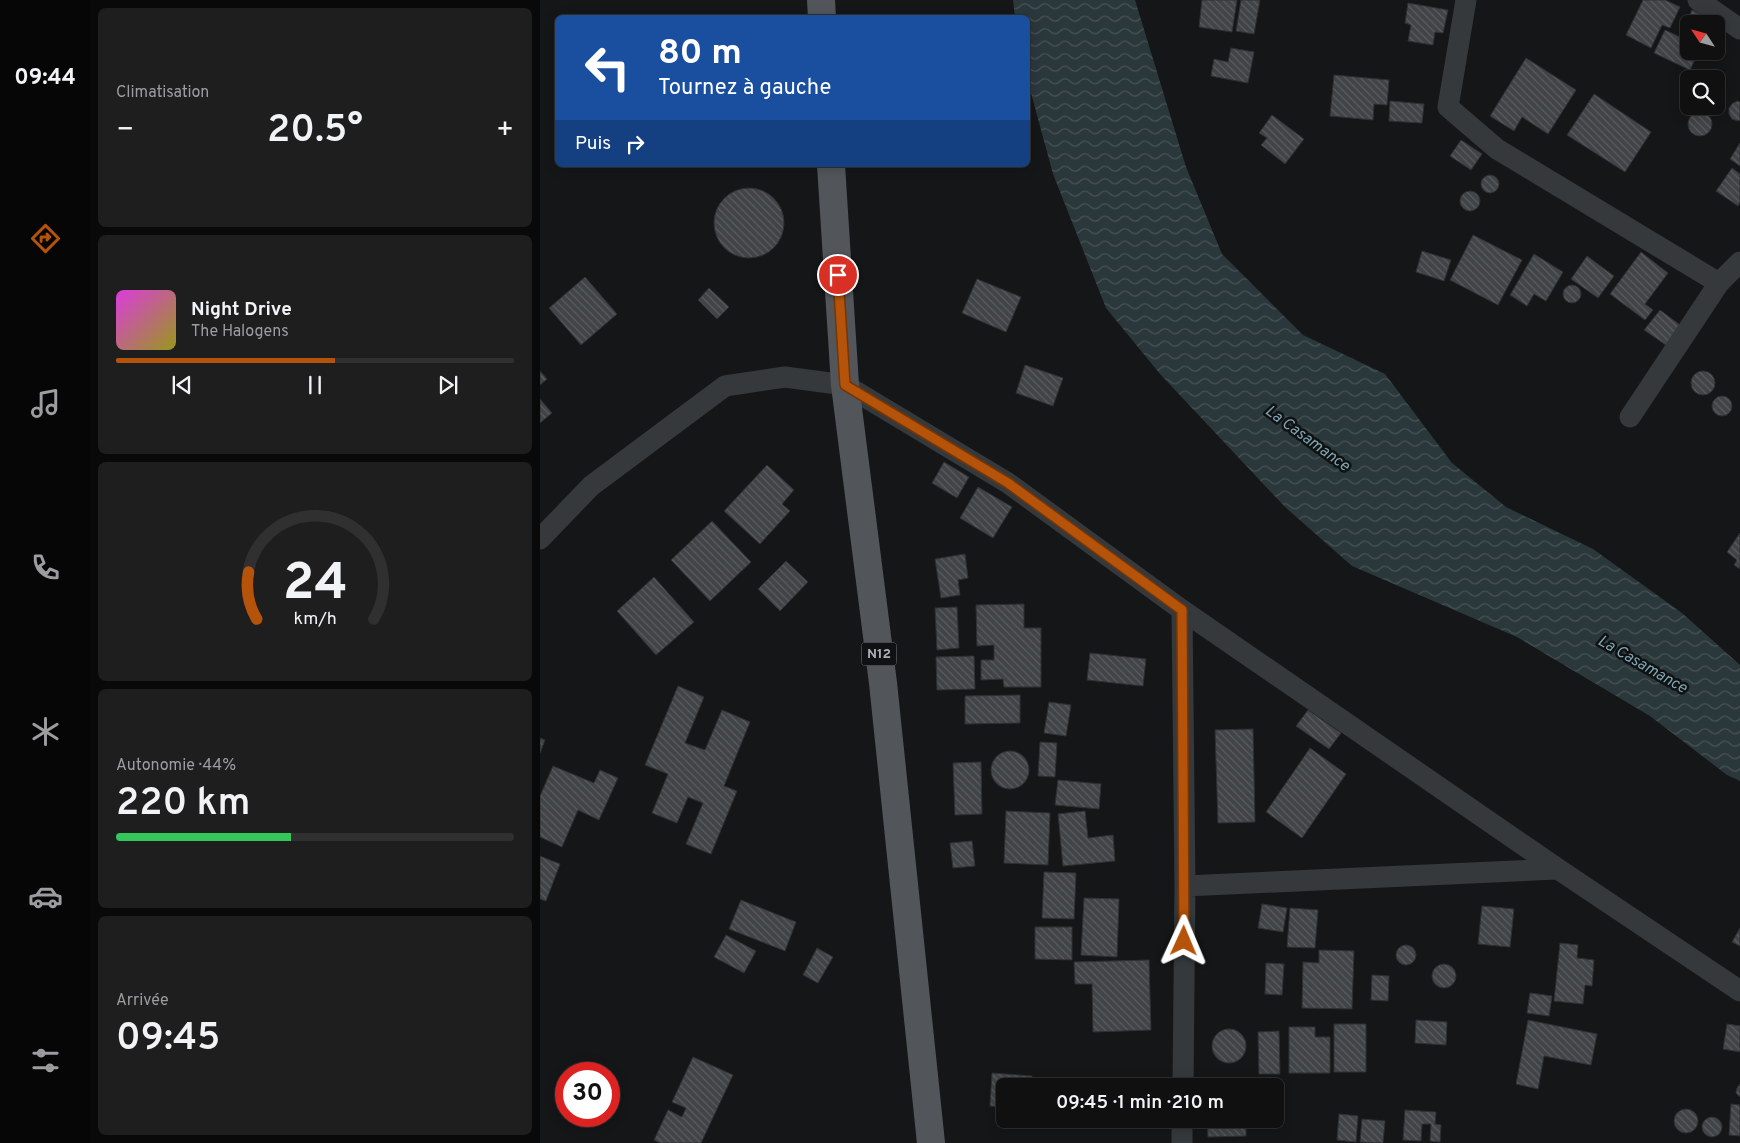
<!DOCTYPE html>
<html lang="fr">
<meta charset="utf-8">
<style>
body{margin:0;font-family:Overpass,sans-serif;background:#1e1e1f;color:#f1f3f6;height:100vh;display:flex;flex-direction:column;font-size:19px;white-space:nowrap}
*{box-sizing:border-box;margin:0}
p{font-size:16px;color:#9c9d9f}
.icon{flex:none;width:28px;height:28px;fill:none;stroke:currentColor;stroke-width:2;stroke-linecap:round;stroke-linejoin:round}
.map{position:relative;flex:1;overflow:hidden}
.sheet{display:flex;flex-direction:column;gap:8px;padding:8px;background:#090909;width:450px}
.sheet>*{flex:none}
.top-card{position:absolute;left:15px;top:15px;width:475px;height:152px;border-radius:8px;box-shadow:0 2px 12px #0003,0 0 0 1px #303031;background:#1a4fa0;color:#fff;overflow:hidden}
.needle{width:32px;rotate:306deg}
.tools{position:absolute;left:1140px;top:15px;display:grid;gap:10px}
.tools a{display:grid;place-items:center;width:45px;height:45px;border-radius:8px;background:#101011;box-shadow:0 2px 12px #0003,0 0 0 1px #303031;font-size:25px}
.speed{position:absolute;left:15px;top:1062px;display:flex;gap:10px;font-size:25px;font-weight:700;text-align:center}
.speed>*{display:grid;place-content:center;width:65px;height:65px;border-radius:50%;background:#101011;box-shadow:0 2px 12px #0003,0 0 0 1px #303031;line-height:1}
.speed .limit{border:8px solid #d22;background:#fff;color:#111}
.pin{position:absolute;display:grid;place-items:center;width:42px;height:42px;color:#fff;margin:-21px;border:2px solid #fff;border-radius:50%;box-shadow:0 1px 5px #0007}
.me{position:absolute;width:55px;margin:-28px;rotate:1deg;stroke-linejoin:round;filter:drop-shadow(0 0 4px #0008)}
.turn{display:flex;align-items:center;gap:18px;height:105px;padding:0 20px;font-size:22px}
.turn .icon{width:65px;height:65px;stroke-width:2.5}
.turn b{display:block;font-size:35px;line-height:42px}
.then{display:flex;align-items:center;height:48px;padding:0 20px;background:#0003;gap:10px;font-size:19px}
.big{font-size:38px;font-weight:600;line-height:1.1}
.sheet .tile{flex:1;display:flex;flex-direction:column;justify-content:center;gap:8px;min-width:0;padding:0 18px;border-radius:8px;background:#1e1e1f}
.sheet .dial{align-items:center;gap:0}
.dial svg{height:130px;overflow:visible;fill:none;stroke:#303031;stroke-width:7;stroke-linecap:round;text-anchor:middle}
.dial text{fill:#f1f3f6;stroke:none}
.song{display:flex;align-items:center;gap:15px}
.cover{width:60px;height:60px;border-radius:8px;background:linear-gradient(135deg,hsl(300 70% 55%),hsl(60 70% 35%))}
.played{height:5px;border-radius:2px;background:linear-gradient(90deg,#b45309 55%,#303031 55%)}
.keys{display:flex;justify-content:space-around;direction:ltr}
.heat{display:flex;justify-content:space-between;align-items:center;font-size:28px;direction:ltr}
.charge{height:8px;border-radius:4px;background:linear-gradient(90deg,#34c759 44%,#303031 0)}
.trip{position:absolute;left:456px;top:1078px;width:288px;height:50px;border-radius:8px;background:#101011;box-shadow:0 2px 12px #0003,0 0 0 1px #303031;font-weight:600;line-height:50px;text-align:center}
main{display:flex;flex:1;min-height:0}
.tabs{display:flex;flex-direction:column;width:90px;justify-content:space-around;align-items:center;background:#060607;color:#9c9d9f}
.tabs .icon{width:35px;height:35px}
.tabs .on{color:#b45309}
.tabs b{font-size:22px;color:#f1f3f6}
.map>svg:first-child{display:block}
.water{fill:url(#water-waves)}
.building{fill:url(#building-back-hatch);stroke:#2f3033}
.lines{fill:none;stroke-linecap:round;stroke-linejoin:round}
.minor{stroke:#36393c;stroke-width:21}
.primary{stroke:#52565b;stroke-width:28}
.route-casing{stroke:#753606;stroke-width:12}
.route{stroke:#b45309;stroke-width:9}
.labels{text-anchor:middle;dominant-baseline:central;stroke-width:5;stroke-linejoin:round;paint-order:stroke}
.shield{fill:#101112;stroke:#7a8086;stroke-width:1}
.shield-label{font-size:14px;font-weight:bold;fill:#a7b0b8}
.water-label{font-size:16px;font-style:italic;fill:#7ea5b3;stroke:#101112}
</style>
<main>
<nav class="tabs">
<b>09:44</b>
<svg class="icon on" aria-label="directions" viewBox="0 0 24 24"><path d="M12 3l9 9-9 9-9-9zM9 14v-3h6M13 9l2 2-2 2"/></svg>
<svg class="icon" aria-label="music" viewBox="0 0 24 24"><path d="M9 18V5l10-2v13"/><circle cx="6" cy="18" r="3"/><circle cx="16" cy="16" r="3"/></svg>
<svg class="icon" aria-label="phone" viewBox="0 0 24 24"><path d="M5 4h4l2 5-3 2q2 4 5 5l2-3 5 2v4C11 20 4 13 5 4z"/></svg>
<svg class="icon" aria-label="climate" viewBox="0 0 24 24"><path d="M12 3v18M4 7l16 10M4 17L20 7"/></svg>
<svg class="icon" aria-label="car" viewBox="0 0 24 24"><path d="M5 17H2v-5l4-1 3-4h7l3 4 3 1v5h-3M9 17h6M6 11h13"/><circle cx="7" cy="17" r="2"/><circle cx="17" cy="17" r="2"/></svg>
<svg class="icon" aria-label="filters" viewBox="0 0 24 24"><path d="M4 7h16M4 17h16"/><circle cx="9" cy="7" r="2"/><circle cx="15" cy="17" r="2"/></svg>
</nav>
<section class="sheet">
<div class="tile"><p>Climatisation</p>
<div class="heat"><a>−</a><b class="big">20.5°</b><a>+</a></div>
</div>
<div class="tile">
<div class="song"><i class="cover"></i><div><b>Night Drive</b><p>The Halogens</p></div></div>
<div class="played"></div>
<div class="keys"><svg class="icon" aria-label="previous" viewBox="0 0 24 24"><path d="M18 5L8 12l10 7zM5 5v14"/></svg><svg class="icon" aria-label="pause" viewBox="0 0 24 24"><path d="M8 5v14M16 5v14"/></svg><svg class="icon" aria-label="next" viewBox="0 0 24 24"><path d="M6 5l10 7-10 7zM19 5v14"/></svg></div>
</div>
<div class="tile dial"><svg viewBox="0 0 100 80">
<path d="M14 69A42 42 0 1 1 86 69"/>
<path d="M14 69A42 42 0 0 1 9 40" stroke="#b45309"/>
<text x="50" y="56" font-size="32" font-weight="700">24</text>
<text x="50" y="72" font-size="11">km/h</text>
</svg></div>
<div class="tile"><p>Autonomie · 44%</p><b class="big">220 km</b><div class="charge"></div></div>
<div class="tile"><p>Arrivée</p><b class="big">09:45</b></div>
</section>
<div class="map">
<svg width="1200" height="1143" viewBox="0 0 1200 1143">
<defs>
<pattern id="water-waves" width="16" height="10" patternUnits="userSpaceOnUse" patternTransform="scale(1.25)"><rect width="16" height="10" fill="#2b383b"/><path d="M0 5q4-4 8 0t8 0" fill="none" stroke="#475255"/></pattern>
<pattern id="building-back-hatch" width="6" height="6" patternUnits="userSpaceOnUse" patternTransform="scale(1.25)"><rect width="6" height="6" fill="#414447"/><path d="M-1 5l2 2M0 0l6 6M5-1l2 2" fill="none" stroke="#5a5c5f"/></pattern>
</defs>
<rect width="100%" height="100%" fill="#151617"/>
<path class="water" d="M473,0H595L646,167L682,254L763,335L845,374L912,463L966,507L1053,549L1142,613L1200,665V781L1187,775L1110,716L977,637L812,566L745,507L620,374L566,308L513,174L488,82V18L475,17Z"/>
<path class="building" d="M662,0H697L692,32L659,27Z
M701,0H720L714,34L696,31Z
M1103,0H1125L1140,7L1130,28L1122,25L1111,48L1086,35Z
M868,3L908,10L903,33L895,32L893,45L868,41L871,25L865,23Z
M1152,10L1173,20L1171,24H1149V51H1159L1150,70L1114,53L1125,30L1140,37Z
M691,48L714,52L708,83L671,76L674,59L688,62Z
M986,58L1036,90L1008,134L982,117L974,131L950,116Z
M794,75L849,80L847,105L834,104L833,120L790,116Z
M1054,94L1111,132L1085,172L1027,135Z
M850,101L884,104L882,123L849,121Z
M1198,101L1200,102V120L1198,121L1192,119L1189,114V108L1193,103Z
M1148 124a12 12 0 1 1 24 0a12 12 0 1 1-24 0Z
M732,115L764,139L745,164L721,145L727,138L719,133Z
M921,140L942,154L931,170L910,156Z
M1200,143V166L1190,159Z
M1192,168L1200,174V202L1198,206L1176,191Z
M941 184a9 9 0 1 1 18 0a9 9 0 1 1-18 0Z
M174 223a35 35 0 1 1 70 0a35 35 0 1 1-70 0Z
M920 201a10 10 0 1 1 20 0a10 10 0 1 1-20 0Z
M933,235L982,260L958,305L910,280Z
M882,251L911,260L904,281L876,272Z
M1101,252L1128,273L1105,304L1113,310L1105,320L1070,294Z
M994,254L1023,272L1006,301L994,294L987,306L970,295Z
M1047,256L1074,276L1058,298L1031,279Z
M45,277L77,314L41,345L9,308Z
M437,279L481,297L466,332L422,313Z
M1023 294a9 9 0 1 1 18 0a9 9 0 1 1-18 0Z
M169,288L189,307L177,319L158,300Z
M1120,310L1140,325L1126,345L1104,330Z
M485,365L523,378L513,406L476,393Z
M1151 383a12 12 0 1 1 24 0a12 12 0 1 1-24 0Z
M0,371L7,379L0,385Z
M1172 406a10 10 0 1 1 20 0a10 10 0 1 1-20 0Z
M0,399L12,413L0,423Z
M404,462L429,477L417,498L392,483Z
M227,465L254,490L242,504L250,511L220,544L184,511Z
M438,487L472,507L453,538L420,518Z
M172,521L211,562L170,601L131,560Z
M1200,533V569L1194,565L1197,560L1187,552Z
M425,554L428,578L418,580L420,595L401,598L395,559Z
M246,561L268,582L240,611L218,589Z
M114,577L154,622L116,655L77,611Z
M484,604V628H501V687H464L463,679L441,680V660H454V645L437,646L436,605Z
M417,607L419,648L397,650L395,608Z
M550,653L606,659L603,686L547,680Z
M434,656L435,689L397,690L396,657Z
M138,686L164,697L145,743L165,750L182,710L210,722L184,786L197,791L171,854L146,844L163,803L148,797L137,823L112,813L128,774L105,765Z
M480,695V723L425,724V696Z
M509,702L531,705L526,736L504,733Z
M768,710L801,733L789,749L756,726Z
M713,729L715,822L678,823L675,730Z
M0,738L5,740L0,753Z
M500,742L517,743L515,777L498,776Z
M770,748L806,774L762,838L726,812Z
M451 770a19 19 0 1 1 38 0a19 19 0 1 1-38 0Z
M441,762L442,814L415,815L413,763Z
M13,766L54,783L60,770L78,778L59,820L38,810L22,847L0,837V796Z
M518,780L561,784L559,809L515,805Z
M466,811L510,813L508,865L464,863Z
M545,811L548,838L573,835L575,861L523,866L518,814Z
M432,841L435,866L413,868L410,843Z
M0,856L20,864L6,901L0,899Z
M504,872L536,873L534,919L502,918Z
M544,898L579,899L577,957L541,955Z
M201,900L256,922L245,951L189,929Z
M722,904L747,908L743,932L718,928Z
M942,906L974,909L970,947L938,944Z
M750,908L778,910L775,948L747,947Z
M495,927H532V960L495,959Z
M1200,928V946L1192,942Z
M186,935L216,951L204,973L174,957Z
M1020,943L1038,945L1037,958L1054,960L1052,986L1045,985L1043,1004L1014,1001Z
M856 955a10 10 0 1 1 20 0a10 10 0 1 1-20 0Z
M277,948L293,957L278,983L263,975Z
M779,950L814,951L812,1009L762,1008L763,962L779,963Z
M609,960L611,1030L553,1032L552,984H535L534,962Z
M726,963L744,964L742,995L725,994Z
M892 976a12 12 0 1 1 24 0a12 12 0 1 1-24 0Z
M832,975L849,976L848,1001L831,1000Z
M990,993L1012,996L1009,1016L987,1013Z
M876,1020L907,1022L906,1045L875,1043Z
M988,1020L1057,1034L1051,1065L1004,1056L998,1089L976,1084Z
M794,1024H826V1072H794Z
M1187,1024L1200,1026V1052L1183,1049Z
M749,1027H775V1037H790V1073H749Z
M672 1046a17 17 0 1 1 34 0a17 17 0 1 1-34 0Z
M739,1031L740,1074H719L718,1032Z
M153,1057L193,1075L161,1143H120L114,1140L128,1110L142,1117L146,1108L132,1102Z
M452,1073L492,1076V1086H465V1107L450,1106Z
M1200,1084V1097L1196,1093L1197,1088Z
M735,1088H742V1116H735Z
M1191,1104L1200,1105V1136L1189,1135Z
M1134 1121a12 12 0 1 1 24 0a12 12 0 1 1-24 0Z
M865,1110L896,1112L895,1124L901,1125L900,1142L890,1141L891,1124H882L881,1141L863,1140Z
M799,1114L818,1116L816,1142L797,1140Z
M1162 1127a10 10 0 1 1 20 0a10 10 0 1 1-20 0Z
M667,1119H706V1136L668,1137Z
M822,1119L845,1121L843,1143L820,1142Z"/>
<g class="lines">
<path class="minor" d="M926,0L908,107L957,149L1179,283
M1158,0L1200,29
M1090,417L1179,283L1200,262
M0,539L51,486L185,386L245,377L305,385L468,483L642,610L1018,869L1200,991
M642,610L645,886L643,1086
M645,886L1018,869
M642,1143V1119"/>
<path class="primary" d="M281,0L282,18
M291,165L305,385L343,683L391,1143"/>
</g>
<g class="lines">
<g class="route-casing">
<path id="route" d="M298,275L305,385L468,483L642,610L644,941"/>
</g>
<use href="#route" class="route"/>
</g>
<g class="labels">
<rect class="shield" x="321.5" y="642.5" width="35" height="23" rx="4"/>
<g class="shield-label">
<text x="339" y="654">N12</text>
</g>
<g class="water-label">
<text transform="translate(767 439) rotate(36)">La Casamance</text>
<text transform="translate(1102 665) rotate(30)">La Casamance</text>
</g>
</g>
</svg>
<div class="tools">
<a><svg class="needle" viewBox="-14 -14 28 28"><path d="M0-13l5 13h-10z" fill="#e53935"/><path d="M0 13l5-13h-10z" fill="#9c9d9f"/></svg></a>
<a><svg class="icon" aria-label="search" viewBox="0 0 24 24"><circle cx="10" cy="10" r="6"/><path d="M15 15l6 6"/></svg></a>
</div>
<div class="speed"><div class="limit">30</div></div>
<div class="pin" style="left:298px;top:275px;background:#d93025"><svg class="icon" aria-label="arrive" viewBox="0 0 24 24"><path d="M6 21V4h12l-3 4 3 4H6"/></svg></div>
<svg class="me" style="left:644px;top:941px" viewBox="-20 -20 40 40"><path d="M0-17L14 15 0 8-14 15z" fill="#b45309" stroke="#fff" stroke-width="4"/></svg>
<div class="trip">09:45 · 1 min · 210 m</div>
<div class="top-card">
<div class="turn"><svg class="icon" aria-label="left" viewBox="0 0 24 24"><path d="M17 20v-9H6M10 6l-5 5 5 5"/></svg><div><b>80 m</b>Tournez à gauche</div></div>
<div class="then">Puis<svg class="icon" aria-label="right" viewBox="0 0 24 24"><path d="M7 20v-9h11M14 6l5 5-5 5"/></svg></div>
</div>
</div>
</main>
